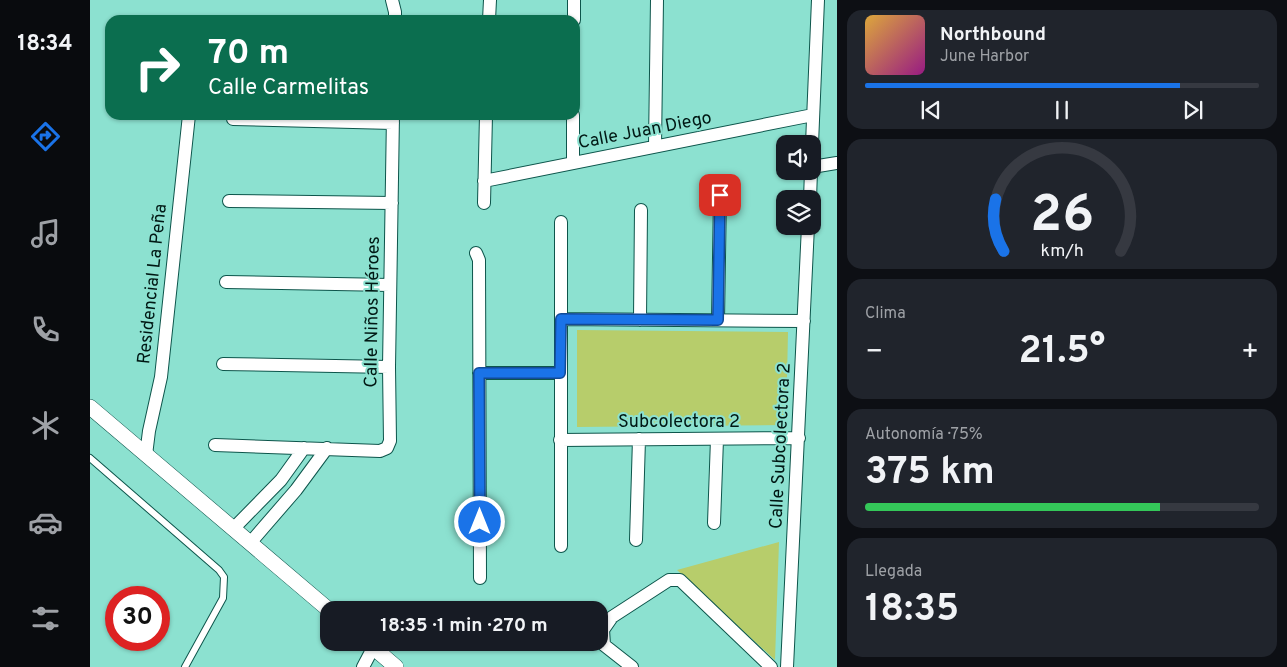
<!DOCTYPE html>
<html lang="es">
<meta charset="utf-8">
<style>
body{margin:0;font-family:Overpass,sans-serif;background:#20242c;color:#f1f3f6;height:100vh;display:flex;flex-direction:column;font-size:19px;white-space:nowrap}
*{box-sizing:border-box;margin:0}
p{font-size:16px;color:#9ea1a6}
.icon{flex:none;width:28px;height:28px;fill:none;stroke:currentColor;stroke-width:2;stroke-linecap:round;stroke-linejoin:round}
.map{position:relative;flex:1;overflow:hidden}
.side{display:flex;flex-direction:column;gap:10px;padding:10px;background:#0d0f14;width:450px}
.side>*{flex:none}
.guide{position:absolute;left:15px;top:15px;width:475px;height:105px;border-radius:15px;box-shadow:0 1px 4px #0004;background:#0b6e4f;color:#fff;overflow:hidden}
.buttons{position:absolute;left:686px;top:135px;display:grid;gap:10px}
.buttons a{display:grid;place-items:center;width:45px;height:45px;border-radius:10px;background:#171b24;box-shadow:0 1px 4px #0004;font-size:25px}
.speed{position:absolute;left:15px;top:586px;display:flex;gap:10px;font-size:25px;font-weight:700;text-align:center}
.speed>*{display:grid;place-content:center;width:65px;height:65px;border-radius:50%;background:#171b24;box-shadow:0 1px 4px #0004;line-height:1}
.speed .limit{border:8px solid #d22;background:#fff;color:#111}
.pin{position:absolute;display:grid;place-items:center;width:42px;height:42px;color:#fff;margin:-21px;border-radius:10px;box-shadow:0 2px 8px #0006}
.me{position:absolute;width:55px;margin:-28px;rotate:0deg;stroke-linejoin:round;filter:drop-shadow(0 0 4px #0008)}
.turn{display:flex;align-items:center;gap:18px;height:105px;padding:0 20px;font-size:22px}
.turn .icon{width:65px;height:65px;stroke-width:2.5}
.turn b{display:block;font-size:35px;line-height:42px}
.big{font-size:38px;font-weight:700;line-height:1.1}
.side .tile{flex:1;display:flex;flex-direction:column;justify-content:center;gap:8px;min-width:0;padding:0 18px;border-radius:15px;background:#20242c}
.side .dial{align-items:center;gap:0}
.dial svg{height:130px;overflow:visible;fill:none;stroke:#363941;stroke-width:7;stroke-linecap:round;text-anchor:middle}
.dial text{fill:#f1f3f6;stroke:none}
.song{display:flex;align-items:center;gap:15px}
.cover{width:60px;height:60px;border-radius:8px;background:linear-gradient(135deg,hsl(40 70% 55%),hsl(310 70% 35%))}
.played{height:5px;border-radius:2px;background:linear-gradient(90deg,#1a73e8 80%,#363941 80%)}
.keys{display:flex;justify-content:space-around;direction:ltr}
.heat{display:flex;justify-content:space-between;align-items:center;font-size:28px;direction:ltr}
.charge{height:8px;border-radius:4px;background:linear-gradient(90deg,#34c759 75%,#363941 0)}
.trip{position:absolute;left:230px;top:601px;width:288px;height:50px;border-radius:15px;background:#171b24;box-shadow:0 1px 4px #0004;font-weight:700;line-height:50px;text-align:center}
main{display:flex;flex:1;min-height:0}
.tabs{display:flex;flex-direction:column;width:90px;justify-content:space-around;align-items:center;background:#090b0e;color:#9ea1a6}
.tabs .icon{width:35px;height:35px}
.tabs .on{color:#1a73e8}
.tabs b{font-size:22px;color:#f1f3f6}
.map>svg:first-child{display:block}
.green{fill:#b7cd6b}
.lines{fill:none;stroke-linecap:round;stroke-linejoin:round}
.service-casing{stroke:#0d554b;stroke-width:8}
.minor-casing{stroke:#0d554b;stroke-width:14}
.tertiary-casing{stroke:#0d554b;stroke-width:16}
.service{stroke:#fff;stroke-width:6}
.minor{stroke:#fff;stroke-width:12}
.tertiary{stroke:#fff;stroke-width:15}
.route-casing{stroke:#114b97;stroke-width:12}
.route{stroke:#1a73e8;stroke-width:9}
.labels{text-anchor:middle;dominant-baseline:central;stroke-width:4;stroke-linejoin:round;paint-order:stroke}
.street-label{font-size:18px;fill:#001814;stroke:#8ce1d0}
</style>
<main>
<nav class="tabs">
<b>18:34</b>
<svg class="icon on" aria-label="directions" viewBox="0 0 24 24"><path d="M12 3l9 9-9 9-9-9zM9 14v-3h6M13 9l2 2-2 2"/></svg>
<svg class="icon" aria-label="music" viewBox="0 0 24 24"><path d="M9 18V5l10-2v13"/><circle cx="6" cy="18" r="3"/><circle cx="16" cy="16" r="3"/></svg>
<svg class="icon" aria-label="phone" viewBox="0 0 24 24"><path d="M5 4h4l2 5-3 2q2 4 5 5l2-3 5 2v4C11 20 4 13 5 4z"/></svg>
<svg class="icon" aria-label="climate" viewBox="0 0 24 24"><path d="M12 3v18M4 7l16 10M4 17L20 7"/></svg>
<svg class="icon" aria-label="car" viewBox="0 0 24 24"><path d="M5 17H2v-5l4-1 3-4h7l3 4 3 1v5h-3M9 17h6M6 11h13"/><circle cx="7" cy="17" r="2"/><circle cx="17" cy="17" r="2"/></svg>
<svg class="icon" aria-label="filters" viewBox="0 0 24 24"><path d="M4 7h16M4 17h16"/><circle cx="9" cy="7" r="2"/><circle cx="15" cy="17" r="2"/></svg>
</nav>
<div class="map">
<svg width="747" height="667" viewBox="0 0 747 667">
<rect width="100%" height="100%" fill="#8ce1d0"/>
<path class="green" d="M487,330L698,332L696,425L487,427Z
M689,542L685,660L587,570Z"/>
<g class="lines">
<g class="service-casing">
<path id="service" d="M0,458L129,570L134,577L133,598L95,667"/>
</g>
<g class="minor-casing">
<path id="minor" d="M302,0L305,12V20
M399,20L400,0
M484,20V0
M143,119L303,123
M722,144L728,0
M565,146L567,0
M483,163V115
M722,167L747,163
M394,181L723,115
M720,199L721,171
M139,201L302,203
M394,203L396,115
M386,253L389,260L390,578
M136,282L300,285
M471,319L714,321
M550,320L551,210
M628,320L630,195
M133,364L299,367
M389,373H470
M470,440L709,438
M125,445L290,451L297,448L300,441L299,367L303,115
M56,455L59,431L71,377L99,115
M624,523L627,439
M144,528L191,480L214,448
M546,540L549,439
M161,542L206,490L237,448
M471,546V222
M273,667L283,648
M542,667L514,645L513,630L522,617L579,580H590L681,667
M697,667L718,226"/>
</g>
<g class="tertiary-casing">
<path id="tertiary" d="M0,407L239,610
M277,642L306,667"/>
</g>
<use href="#service" class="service"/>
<use href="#minor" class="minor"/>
<use href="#tertiary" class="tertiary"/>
</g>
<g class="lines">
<g class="route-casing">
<path id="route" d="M390,522L389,373H470L471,319L628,320L630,195"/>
</g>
<use href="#route" class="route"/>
</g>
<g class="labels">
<g class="street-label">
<text transform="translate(555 131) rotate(-11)">Calle Juan Diego</text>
<text transform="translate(63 284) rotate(-84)">Residencial La Peña</text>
<text transform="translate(283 312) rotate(-89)">Calle Niños Héroes</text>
<text x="589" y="422">Subcolectora 2</text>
<text transform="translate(691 446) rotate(-87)">Calle Subcolectora 2</text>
</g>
</g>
</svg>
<div class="buttons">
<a><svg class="icon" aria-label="sound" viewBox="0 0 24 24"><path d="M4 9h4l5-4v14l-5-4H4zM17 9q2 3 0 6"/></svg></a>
<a><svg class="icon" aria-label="layers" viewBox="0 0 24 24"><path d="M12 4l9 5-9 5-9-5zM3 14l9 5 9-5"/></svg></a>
</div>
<div class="speed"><div class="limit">30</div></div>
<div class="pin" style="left:630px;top:195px;background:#d93025"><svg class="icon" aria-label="arrive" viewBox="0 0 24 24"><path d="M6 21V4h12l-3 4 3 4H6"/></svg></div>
<svg class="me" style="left:390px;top:522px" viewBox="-20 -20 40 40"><circle r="17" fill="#1a73e8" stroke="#fff" stroke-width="3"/><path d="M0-11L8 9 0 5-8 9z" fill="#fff"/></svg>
<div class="trip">18:35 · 1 min · 270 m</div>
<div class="guide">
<div class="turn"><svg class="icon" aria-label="right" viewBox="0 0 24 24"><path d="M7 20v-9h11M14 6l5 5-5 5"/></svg><div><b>70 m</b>Calle Carmelitas</div></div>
</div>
</div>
<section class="side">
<div class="tile">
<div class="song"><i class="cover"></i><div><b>Northbound</b><p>June Harbor</p></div></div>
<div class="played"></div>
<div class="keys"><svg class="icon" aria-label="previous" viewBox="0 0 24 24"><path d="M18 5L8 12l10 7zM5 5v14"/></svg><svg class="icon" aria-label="pause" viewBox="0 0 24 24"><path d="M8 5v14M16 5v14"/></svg><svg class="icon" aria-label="next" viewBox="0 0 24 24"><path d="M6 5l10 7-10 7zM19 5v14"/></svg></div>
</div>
<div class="tile dial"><svg viewBox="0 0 100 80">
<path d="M14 69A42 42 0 1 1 86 69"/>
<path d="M14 69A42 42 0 0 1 9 37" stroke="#1a73e8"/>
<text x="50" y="56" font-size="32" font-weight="700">26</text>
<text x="50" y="72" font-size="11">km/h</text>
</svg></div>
<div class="tile"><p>Clima</p>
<div class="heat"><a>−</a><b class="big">21.5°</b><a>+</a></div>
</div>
<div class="tile"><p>Autonomía · 75%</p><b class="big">375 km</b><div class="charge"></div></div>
<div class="tile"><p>Llegada</p><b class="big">18:35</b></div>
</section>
</main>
